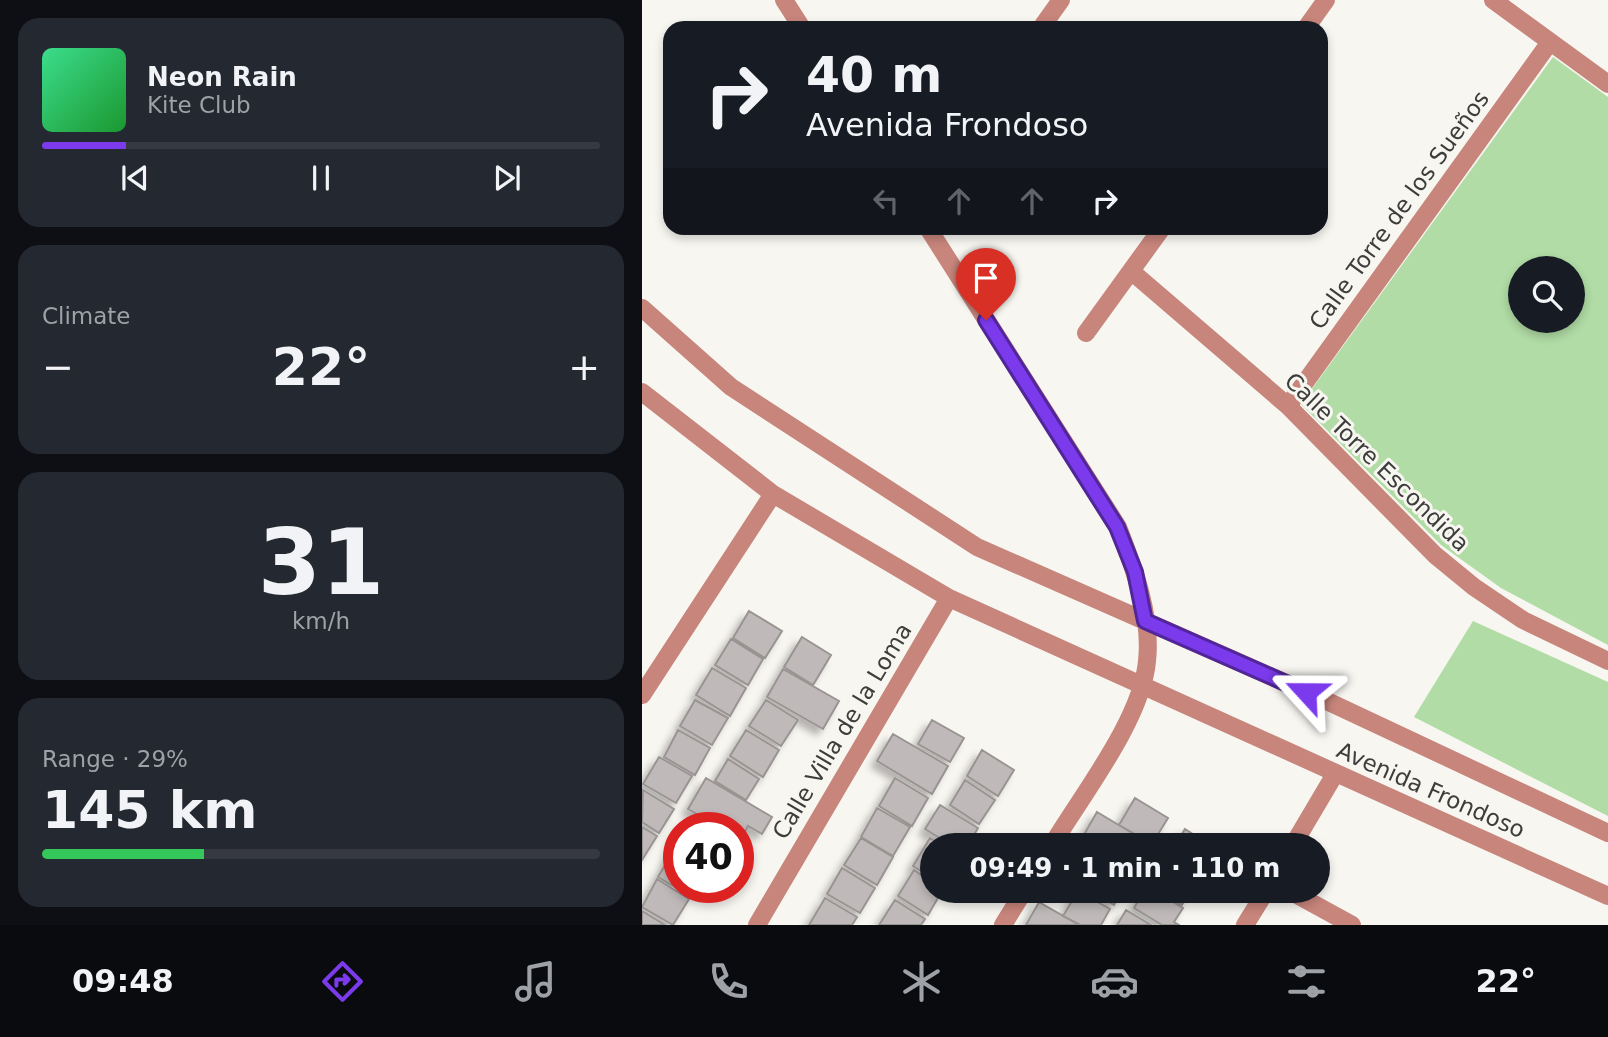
<!DOCTYPE html>
<meta charset="utf-8">
<style>
body{margin:0;font-family:"DejaVu Sans",sans-serif;background:#242831;color:#f1f3f6;height:100vh;display:flex;flex-direction:column;font-size:26px;white-space:nowrap}
*{box-sizing:border-box;margin:0}
p{font-size:23px;color:#9ea1a6}
.icon{flex:none;width:38px;height:38px;fill:none;stroke:currentColor;stroke-width:2;stroke-linecap:round;stroke-linejoin:round}
.map{position:relative;flex:1;overflow:hidden}
.panel{display:flex;flex-direction:column;gap:18px;padding:18px;background:#0d0f14;width:642px}
.panel>*{flex:none}
.guide{position:absolute;left:21px;top:21px;width:665px;height:214px;border-radius:21px;box-shadow:0 4px 10px #0003;background:#171b24;color:#f1f3f6;overflow:hidden}
.buttons{position:absolute;left:866px;top:256px;display:grid;gap:14px}
.buttons a{display:grid;place-items:center;width:77px;height:77px;border-radius:50%;background:#171b24;box-shadow:0 4px 10px #0003;font-size:35px}
.speed{position:absolute;left:21px;top:812px;display:flex;gap:14px;font-size:35px;font-weight:700;text-align:center}
.speed>*{display:grid;place-content:center;width:91px;height:91px;border-radius:50%;background:#171b24;box-shadow:0 4px 10px #0003;line-height:1}
.speed .limit{border:10px solid #d22;background:#fff;color:#111}
.pin{position:absolute;display:grid;place-items:center;width:60px;height:60px;color:#fff;margin:-72px -30px;border-radius:50% 50% 50% 0;rotate:-45deg;box-shadow:0 0 7px #0007}
.pin .icon{rotate:45deg}
.me{position:absolute;width:77px;margin:-38px;rotate:294deg;stroke-linejoin:round;filter:drop-shadow(0 0 5px #0008)}
.turn{display:flex;align-items:center;gap:24px;height:147px;padding:0 28px;font-size:32px}
.turn .icon{width:91px;height:91px;stroke-width:2.5}
.turn b{display:block;font-size:49px;line-height:60px}
.lanes{display:flex;align-items:center;height:66px;padding:0 28px;background:#0003;justify-content:center;gap:35px;direction:ltr}
.lanes .off{opacity:.35}
.big{font-size:52px;font-weight:700;line-height:1.1}
.panel .tile{flex:1;display:flex;flex-direction:column;justify-content:center;gap:10px;min-width:0;padding:0 24px;border-radius:21px;background:#242831}
.panel .dial{align-items:center;gap:0}
.dial b{font-size:91px;line-height:1}
.song{display:flex;align-items:center;gap:21px}
.cover{width:84px;height:84px;border-radius:10px;background:linear-gradient(135deg,hsl(150 70% 55%),hsl(130 70% 35%))}
.played{height:7px;border-radius:4px;background:linear-gradient(90deg,#7c3aed 15%,#363941 15%)}
.keys{display:flex;justify-content:space-around;direction:ltr}
.heat{display:flex;justify-content:space-between;align-items:center;font-size:38px;direction:ltr}
.charge{height:10px;border-radius:5px;background:linear-gradient(90deg,#34c759 29%,#363941 0)}
.trip{position:absolute;left:278px;top:833px;width:410px;height:70px;border-radius:35px;background:#171b24;box-shadow:0 4px 10px #0003;font-weight:700;line-height:70px;text-align:center}
.tabs{display:flex;height:112px;justify-content:space-around;align-items:center;background:#090b0e;color:#9ea1a6}
.tabs .icon{width:49px;height:49px}
.tabs .current{color:#7c3aed}
.tabs b{font-size:32px;color:#f1f3f6}
main{display:flex;flex:1;min-height:0}
.map>svg:first-child{display:block}
.green{fill:#b1dca5;fill-rule:evenodd}
.building{fill:#bfbab9;stroke:#999392;stroke-width:2;filter:url(#shadow)}
.lines{fill:none;stroke-linecap:round;stroke-linejoin:round}
.minor{stroke:#c7857b;stroke-width:18}
.route-casing{stroke:#51269a;stroke-width:18}
.route{stroke:#7c3aed;stroke-width:12}
.labels{text-anchor:middle;dominant-baseline:central;stroke-width:6;stroke-linejoin:round;paint-order:stroke}
.street-label{font-size:23px;fill:#3d3d3b;stroke:#f7f6f1}
</style>
<main>
<section class="panel">
<div class="tile">
<div class="song"><i class="cover"></i><div><b>Neon Rain</b><p>Kite Club</p></div></div>
<div class="played"></div>
<div class="keys"><svg class="icon" aria-label="previous" viewBox="0 0 24 24"><path d="M18 5L8 12l10 7zM5 5v14"/></svg><svg class="icon" aria-label="pause" viewBox="0 0 24 24"><path d="M8 5v14M16 5v14"/></svg><svg class="icon" aria-label="next" viewBox="0 0 24 24"><path d="M6 5l10 7-10 7zM19 5v14"/></svg></div>
</div>
<div class="tile"><p>Climate</p>
<div class="heat"><a>−</a><b class="big">22°</b><a>+</a></div>
</div>
<div class="tile dial"><b>31</b><p>km/h</p></div>
<div class="tile"><p>Range · 29%</p><b class="big">145 km</b><div class="charge"></div></div>
</section>
<div class="map">
<svg width="966" height="925" viewBox="0 0 966 925">
<defs>
<filter id="shadow"><feDropShadow dx="-6" dy="6" stdDeviation="3.5" flood-color="#0004"/></filter>
</defs>
<rect width="100%" height="100%" fill="#f7f6f1"/>
<path class="green" d="M911,57L966,97V645L859,588L799,545L659,404ZM878,268H931V320H878Z
M831,621L966,682V816L772,717Z"/>
<path class="building" d="M107,611L140,631L123,658L91,638Z
M160,637L189,655L171,685L142,667Z
M89,639L121,659L106,685L73,665Z
M70,668L104,688L88,716L54,695Z
M141,669L197,701L181,729L125,697Z
M53,700L86,718L70,745L38,726Z
M124,700L156,720L139,746L107,726Z
M290,720L322,738L308,762L276,744Z
M36,730L68,748L53,775L22,757Z
M104,730L137,750L121,777L88,756Z
M251,734L306,766L290,794L235,761Z
M340,750L372,770L356,796L325,776Z
M17,757L50,776L34,803L1,784Z
M86,759L117,779L104,800L73,781Z
M64,778L130,817L120,834L106,826L99,840L96,828H79L46,809Z
M253,778L286,798L270,826L237,806Z
M323,780L353,800L337,824L308,805Z
M1,790L32,809L17,833L0,822Z
M493,798L526,818L510,844L477,825Z
M298,805L336,828L326,845H309L283,829Z
M235,808L268,827L251,856L219,837Z
M455,812L510,845H452L440,838Z
M0,827L15,836L0,860Z
M543,829L568,845H533Z
M219,838L251,857L235,885L202,865Z
M288,838L299,845H290V878L271,866Z
M32,850L37,853V887H54L48,896L16,877Z
M200,868L233,888L218,913L185,894Z
M272,870L290,882V891H300L286,915L256,896Z
M15,879L47,899L31,925L0,907Z
M436,891L468,909L459,925H438L421,916Z
M448,891H480L472,905Z
M502,891H513L541,908L532,922L537,925H520L492,908Z
M514,891H548L540,905Z
M183,898L215,917L210,925H167Z
M253,900L283,919L279,925H237Z
M397,902L437,925H384Z
M484,910L509,925H475Z
M0,911L23,925H0Z"/>
<g class="lines">
<path class="minor" d="M142,0L160,28
M851,0L966,84
M399,28L419,0
M664,28L684,0
M286,228L476,527C492,568 510,616 505,661C500,719 440,795 410,845
M489,271L646,406L793,555L832,587L881,620L966,661
M0,308L89,387L335,547L687,702L966,833
M444,333L520,228
M0,392L131,494L307,598L966,896
M646,406L908,42
M0,695L131,494
M651,845L693,774
M648,891L710,925
M115,925L307,598
M361,925L382,891
M603,925L624,891"/>
</g>
<g class="lines">
<g class="route-casing">
<path id="route" d="M344,320L475,527L493,572L503,621L664,692"/>
</g>
<use href="#route" class="route"/>
</g>
<g class="labels">
<g class="street-label">
<text transform="translate(757 210) rotate(-54)">Calle Torre de los Sueños</text>
<text transform="translate(735 462) rotate(44)">Calle Torre Escondida</text>
<text transform="translate(200 731) rotate(-59)">Calle Villa de la Loma</text>
<text transform="translate(789 790) rotate(24)">Avenida Frondoso</text>
</g>
</g>
</svg>
<div class="buttons">
<a><svg class="icon" aria-label="search" viewBox="0 0 24 24"><circle cx="10" cy="10" r="6"/><path d="M15 15l6 6"/></svg></a>
</div>
<div class="speed"><div class="limit">40</div></div>
<div class="pin" style="left:344px;top:320px;background:#d93025"><svg class="icon" aria-label="arrive" viewBox="0 0 24 24"><path d="M6 21V4h12l-3 4 3 4H6"/></svg></div>
<svg class="me" style="left:664px;top:692px" viewBox="-20 -20 40 40"><path d="M0-17L14 15 0 8-14 15z" fill="#7c3aed" stroke="#fff" stroke-width="4"/></svg>
<div class="trip">09:49 · 1 min · 110 m</div>
<div class="guide">
<div class="turn"><svg class="icon" aria-label="right" viewBox="0 0 24 24"><path d="M7 20v-9h11M14 6l5 5-5 5"/></svg><div><b>40 m</b>Avenida Frondoso</div></div>
<div class="lanes"><svg class="icon off" aria-label="left" viewBox="0 0 24 24"><path d="M17 20v-9H6M10 6l-5 5 5 5"/></svg><svg class="icon off" aria-label="ahead" viewBox="0 0 24 24"><path d="M12 20V5M6 11l6-6 6 6"/></svg><svg class="icon off" aria-label="ahead" viewBox="0 0 24 24"><path d="M12 20V5M6 11l6-6 6 6"/></svg><svg class="icon" aria-label="right" viewBox="0 0 24 24"><path d="M7 20v-9h11M14 6l5 5-5 5"/></svg></div>
</div>
</div>
</main>
<nav class="tabs">
<b>09:48</b>
<svg class="icon current" aria-label="directions" viewBox="0 0 24 24"><path d="M12 3l9 9-9 9-9-9zM9 14v-3h6M13 9l2 2-2 2"/></svg>
<svg class="icon" aria-label="music" viewBox="0 0 24 24"><path d="M9 18V5l10-2v13"/><circle cx="6" cy="18" r="3"/><circle cx="16" cy="16" r="3"/></svg>
<svg class="icon" aria-label="phone" viewBox="0 0 24 24"><path d="M5 4h4l2 5-3 2q2 4 5 5l2-3 5 2v4C11 20 4 13 5 4z"/></svg>
<svg class="icon" aria-label="climate" viewBox="0 0 24 24"><path d="M12 3v18M4 7l16 10M4 17L20 7"/></svg>
<svg class="icon" aria-label="car" viewBox="0 0 24 24"><path d="M5 17H2v-5l4-1 3-4h7l3 4 3 1v5h-3M9 17h6M6 11h13"/><circle cx="7" cy="17" r="2"/><circle cx="17" cy="17" r="2"/></svg>
<svg class="icon" aria-label="filters" viewBox="0 0 24 24"><path d="M4 7h16M4 17h16"/><circle cx="9" cy="7" r="2"/><circle cx="15" cy="17" r="2"/></svg>
<b>22°</b>
</nav>
